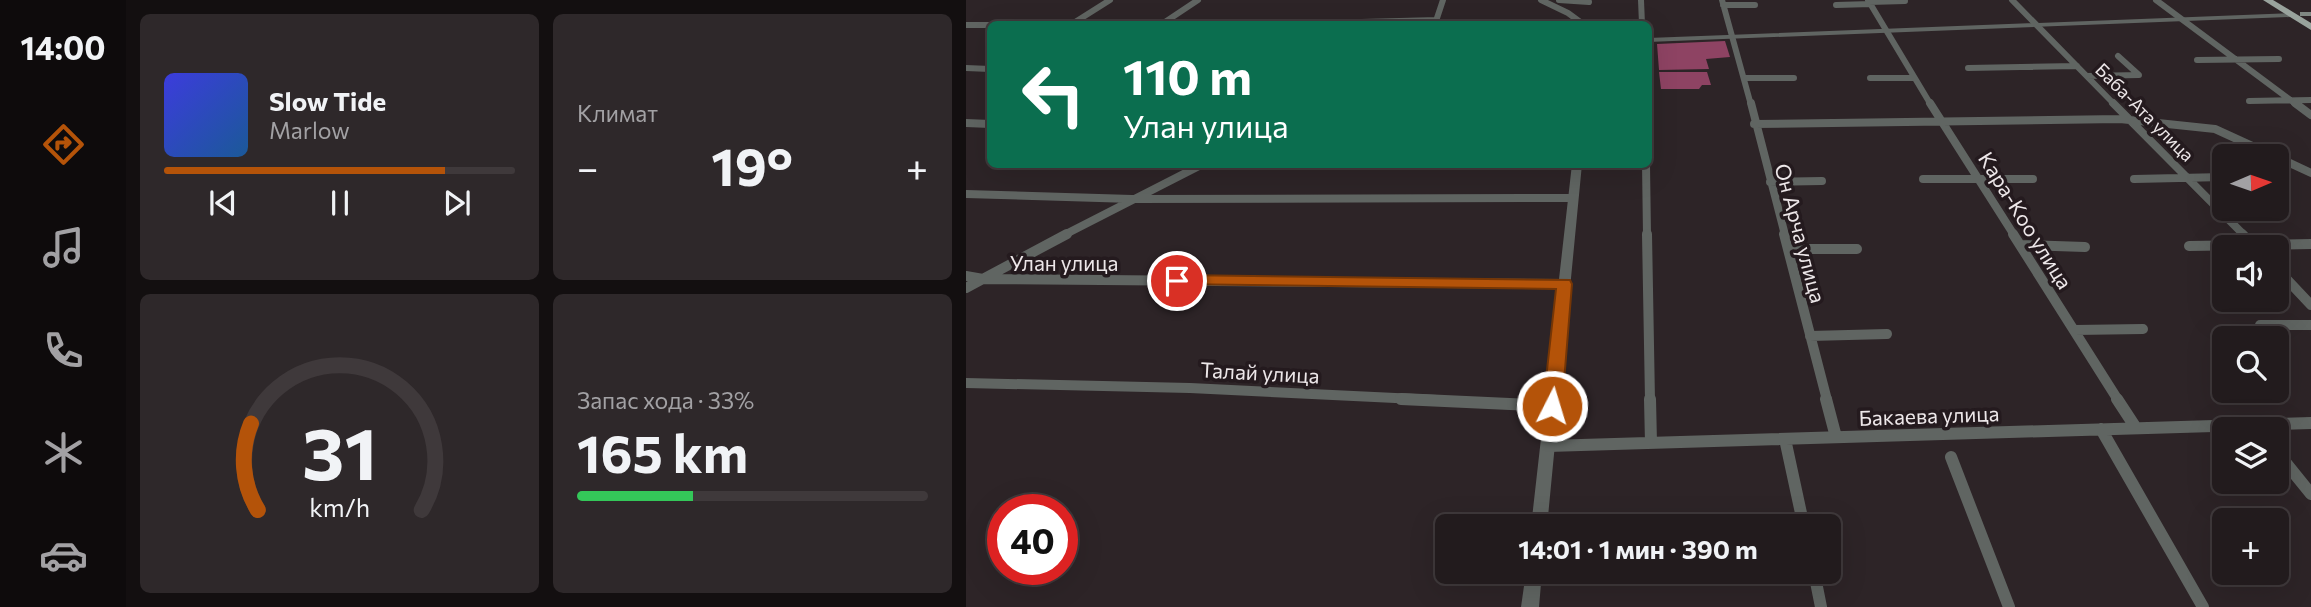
<!DOCTYPE html>
<html lang="ru">
<meta charset="utf-8">
<style>
body{margin:0;font-family:Commissioner,sans-serif;background:#2e282a;color:#f1f3f6;height:100vh;display:flex;flex-direction:column;font-size:26px;white-space:nowrap}
*{box-sizing:border-box;margin:0}
p{font-size:23px;color:#a2a1a4}
.icon{flex:none;width:38px;height:38px;fill:none;stroke:currentColor;stroke-width:2;stroke-linecap:round;stroke-linejoin:round}
.map{position:relative;flex:1;overflow:hidden}
.side{display:flex;flex-direction:column;gap:14px;padding:14px;background:#130f10;width:840px}
.side>*{flex:none}
.top-card{position:absolute;left:21px;top:21px;width:665px;height:147px;border-radius:10px;box-shadow:0 7px 28px #0002,0 0 0 2px #3f393b;background:#0b6e4f;color:#fff;overflow:hidden}
.needle{width:46px;rotate:88deg}
.buttons{position:absolute;left:1246px;top:144px;display:grid;gap:14px}
.buttons a{display:grid;place-items:center;width:77px;height:77px;border-radius:10px;background:#221b1d;box-shadow:0 7px 28px #0002,0 0 0 2px #3f393b;font-size:35px}
.speed{position:absolute;left:21px;top:494px;display:flex;gap:14px;font-size:35px;font-weight:700;text-align:center}
.speed>*{display:grid;place-content:center;width:91px;height:91px;border-radius:50%;background:#221b1d;box-shadow:0 7px 28px #0002,0 0 0 2px #3f393b;line-height:1}
.speed .limit{border:10px solid #d22;background:#fff;color:#111}
.pin{position:absolute;display:grid;place-items:center;width:60px;height:60px;color:#fff;margin:-30px;border:4px solid #fff;border-radius:50%;box-shadow:0 2px 7px #0007}
.me{position:absolute;width:77px;margin:-38px;rotate:5deg;stroke-linejoin:round;filter:drop-shadow(0 0 5px #0008)}
.turn{display:flex;align-items:center;gap:24px;height:147px;padding:0 21px;font-size:32px}
.turn .icon{width:91px;height:91px;stroke-width:2.5}
.turn b{display:block;font-size:49px;line-height:60px}
.big{font-size:52px;font-weight:700;line-height:1.1}
.side .widget{flex:1;display:flex;flex-direction:column;justify-content:center;gap:10px;min-width:0;padding:0 24px;border-radius:10px;background:#2e282a}
.side .dial{align-items:center;gap:0}
.dial svg{height:182px;overflow:visible;fill:none;stroke:#3f393b;stroke-width:7;stroke-linecap:round;text-anchor:middle}
.dial text{fill:#f1f3f6;stroke:none}
.song{display:flex;align-items:center;gap:21px}
.cover{width:84px;height:84px;border-radius:10px;background:linear-gradient(135deg,hsl(240 70% 55%),hsl(210 70% 35%))}
.played{height:7px;border-radius:4px;background:linear-gradient(90deg,#b45309 80%,#3f393b 80%)}
.keys{display:flex;justify-content:space-around;direction:ltr}
.heat{display:flex;justify-content:space-between;align-items:center;font-size:38px;direction:ltr}
.charge{height:10px;border-radius:5px;background:linear-gradient(90deg,#34c759 33%,#3f393b 0)}
.side .tiles{flex:1;display:grid;gap:14px;grid-template-columns:repeat(2,1fr)}
.trip{position:absolute;left:469px;top:514px;width:406px;height:70px;border-radius:10px;background:#221b1d;box-shadow:0 7px 28px #0002,0 0 0 2px #3f393b;font-weight:700;line-height:70px;text-align:center}
main{display:flex;flex:1;min-height:0}
.dock{display:flex;flex-direction:column;width:126px;justify-content:space-around;align-items:center;background:#0e0b0c;color:#a2a1a4}
.dock .icon{width:49px;height:49px}
.dock .current{color:#b45309}
.dock b{font-size:32px;color:#f1f3f6}
.map>svg:first-child{display:block}
.forest{fill:#8e4363}
.lines{fill:none;stroke-linecap:round;stroke-linejoin:round}
.minor-far3{stroke:#606562;stroke-width:6}
.minor-far2{stroke:#606562;stroke-width:8}
.minor-far1{stroke:#606562;stroke-width:10}
.minor{stroke:#606562;stroke-width:12}
.tertiary{fill:#606562;fill-rule:evenodd}
.secondary{fill:#808883;fill-rule:evenodd}
.primary{fill:#99a39d;fill-rule:evenodd}
.route{fill:#b45309;stroke:#753606;stroke-width:2}
.labels{text-anchor:middle;dominant-baseline:central;stroke-width:7;stroke-linejoin:round;paint-order:stroke}
.far-street-label{font-size:18px;fill:#ede7e9;stroke:#241a1e}
.street-label{font-size:21px;fill:#ede7e9;stroke:#241a1e}
</style>
<main>
<nav class="dock">
<b>14:00</b>
<svg class="icon current" aria-label="directions" viewBox="0 0 24 24"><path d="M12 3l9 9-9 9-9-9zM9 14v-3h6M13 9l2 2-2 2"/></svg>
<svg class="icon" aria-label="music" viewBox="0 0 24 24"><path d="M9 18V5l10-2v13"/><circle cx="6" cy="18" r="3"/><circle cx="16" cy="16" r="3"/></svg>
<svg class="icon" aria-label="phone" viewBox="0 0 24 24"><path d="M5 4h4l2 5-3 2q2 4 5 5l2-3 5 2v4C11 20 4 13 5 4z"/></svg>
<svg class="icon" aria-label="climate" viewBox="0 0 24 24"><path d="M12 3v18M4 7l16 10M4 17L20 7"/></svg>
<svg class="icon" aria-label="car" viewBox="0 0 24 24"><path d="M5 17H2v-5l4-1 3-4h7l3 4 3 1v5h-3M9 17h6M6 11h13"/><circle cx="7" cy="17" r="2"/><circle cx="17" cy="17" r="2"/></svg>
</nav>
<section class="side">
<div class="tiles">
<div class="widget">
<div class="song"><i class="cover"></i><div><b>Slow Tide</b><p>Marlow</p></div></div>
<div class="played"></div>
<div class="keys"><svg class="icon" aria-label="previous" viewBox="0 0 24 24"><path d="M18 5L8 12l10 7zM5 5v14"/></svg><svg class="icon" aria-label="pause" viewBox="0 0 24 24"><path d="M8 5v14M16 5v14"/></svg><svg class="icon" aria-label="next" viewBox="0 0 24 24"><path d="M6 5l10 7-10 7zM19 5v14"/></svg></div>
</div>
<div class="widget"><p>Климат</p>
<div class="heat"><a>−</a><b class="big">19°</b><a>+</a></div>
</div>
<div class="widget dial"><svg viewBox="0 0 100 80">
<path d="M14 69A42 42 0 1 1 86 69"/>
<path d="M14 69A42 42 0 0 1 11 31" stroke="#b45309"/>
<text x="50" y="56" font-size="32" font-weight="700">31</text>
<text x="50" y="72" font-size="11">km/h</text>
</svg></div>
<div class="widget"><p>Запас хода · 33%</p><b class="big">165 km</b><div class="charge"></div></div>
</div>
</section>
<div class="map">
<svg width="1345" height="607" viewBox="0 0 1345 607">
<rect width="100%" height="100%" fill="#2d2427"/>
<path class="forest" d="M759,41L764,57L740,59L743,69L693,70L691,44Z
M693,72H741L745,85H736L733,89H695Z"/>
<g class="lines">
<path class="minor-far3" d="M575,0L602,13L617,24
M593,0L623,2
M675,0L676,24
M756,0L785,105
M902,0L965,105
M1046,0L1149,105
M1190,0L1331,105
M903,2L939,1
M757,5H789
M870,5L905,4
M106,24L144,0
M196,24L232,0
M320,24L471,20
M469,24L477,0
M0,25H24
M1231,60L1313,59
M0,68L24,69
M1002,68L1111,66
M1121,76L1173,75L1152,56
M778,78H828
M904,78H948
M1283,101L1345,100"/>
<path class="minor-far2" d="M785,103L819,235
M964,103L1048,235
M1147,103L1278,235
M1329,103L1345,115
M0,123L24,124
M788,124L1154,119L1249,129L1308,156
M1311,157L1345,173
M680,164L681,235
M957,179H1067
M1168,179L1258,177
M804,182L856,181
M0,194L166,199L607,198
M98,235L237,164"/>
<path class="minor-far1" d="M681,234L684,400
M818,234L861,400
M1047,234L1152,400
M1276,234L1289,247
M1056,245L1119,247
M1223,246L1345,244
M822,249H891
M1311,269L1345,305
M0,276L17,279L598,284
M0,288L101,234
M1294,325H1345
M1109,330L1177,329
M844,336L921,334
M0,383L224,388L471,400"/>
<path class="minor" d="M435,399L586,406
M684,399L685,443
M860,399L870,437
M1151,399L1170,428
M1135,429L1237,607
M819,439L838,527
M582,446L1345,423
M1311,452L1345,494
M985,457L1043,607
M848,572L855,607"/>
<path class="tertiary" d="M1328,13V17H1325L682,42V38Z
M606,164H616L581,527H565Z
M560,572H576L573,607H555Z"/>
<path class="secondary" d="M1334,12H1345V16H1334Z"/>
<path class="primary" d="M1297,0H1307L1345,23V30Z"/>
</g>
<path class="route" d="M211,275L604,280L606,284L596,406L593,411L586,413L580,411L577,406L590,289L205,284L203,281L205,277Z"/>
<g class="labels">
<g class="far-street-label">
<text transform="translate(1179 112) rotate(45)">Баба-Ата улица</text>
</g>
<g class="street-label">
<text transform="translate(1060 220) rotate(58)">Кара-Коо улица</text>
<text transform="translate(835 233) rotate(75)">Он Арча улица</text>
<text x="98" y="262">Улан улица</text>
<text transform="translate(294 372) rotate(3)">Талай улица</text>
<text transform="translate(963 415) rotate(-2)">Бакаева улица</text>
</g>
</g>
</svg>
<div class="buttons">
<a><svg class="needle" viewBox="-14 -14 28 28"><path d="M0-13l5 13h-10z" fill="#e53935"/><path d="M0 13l5-13h-10z" fill="#a2a1a4"/></svg></a>
<a><svg class="icon" aria-label="sound" viewBox="0 0 24 24"><path d="M4 9h4l5-4v14l-5-4H4zM17 9q2 3 0 6"/></svg></a>
<a><svg class="icon" aria-label="search" viewBox="0 0 24 24"><circle cx="10" cy="10" r="6"/><path d="M15 15l6 6"/></svg></a>
<a><svg class="icon" aria-label="layers" viewBox="0 0 24 24"><path d="M12 4l9 5-9 5-9-5zM3 14l9 5 9-5"/></svg></a>
<a>+</a>
</div>
<div class="speed"><div class="limit">40</div></div>
<div class="pin" style="left:211px;top:281px;background:#d93025"><svg class="icon" aria-label="arrive" viewBox="0 0 24 24"><path d="M6 21V4h12l-3 4 3 4H6"/></svg></div>
<svg class="me" style="left:586px;top:406px" viewBox="-20 -20 40 40"><circle r="17" fill="#b45309" stroke="#fff" stroke-width="3"/><path d="M0-11L8 9 0 5-8 9z" fill="#fff"/></svg>
<div class="trip">14:01 · 1 мин · 390 m</div>
<div class="top-card">
<div class="turn"><svg class="icon" aria-label="left" viewBox="0 0 24 24"><path d="M17 20v-9H6M10 6l-5 5 5 5"/></svg><div><b>110 m</b>Улан улица</div></div>
</div>
</div>
</main>
